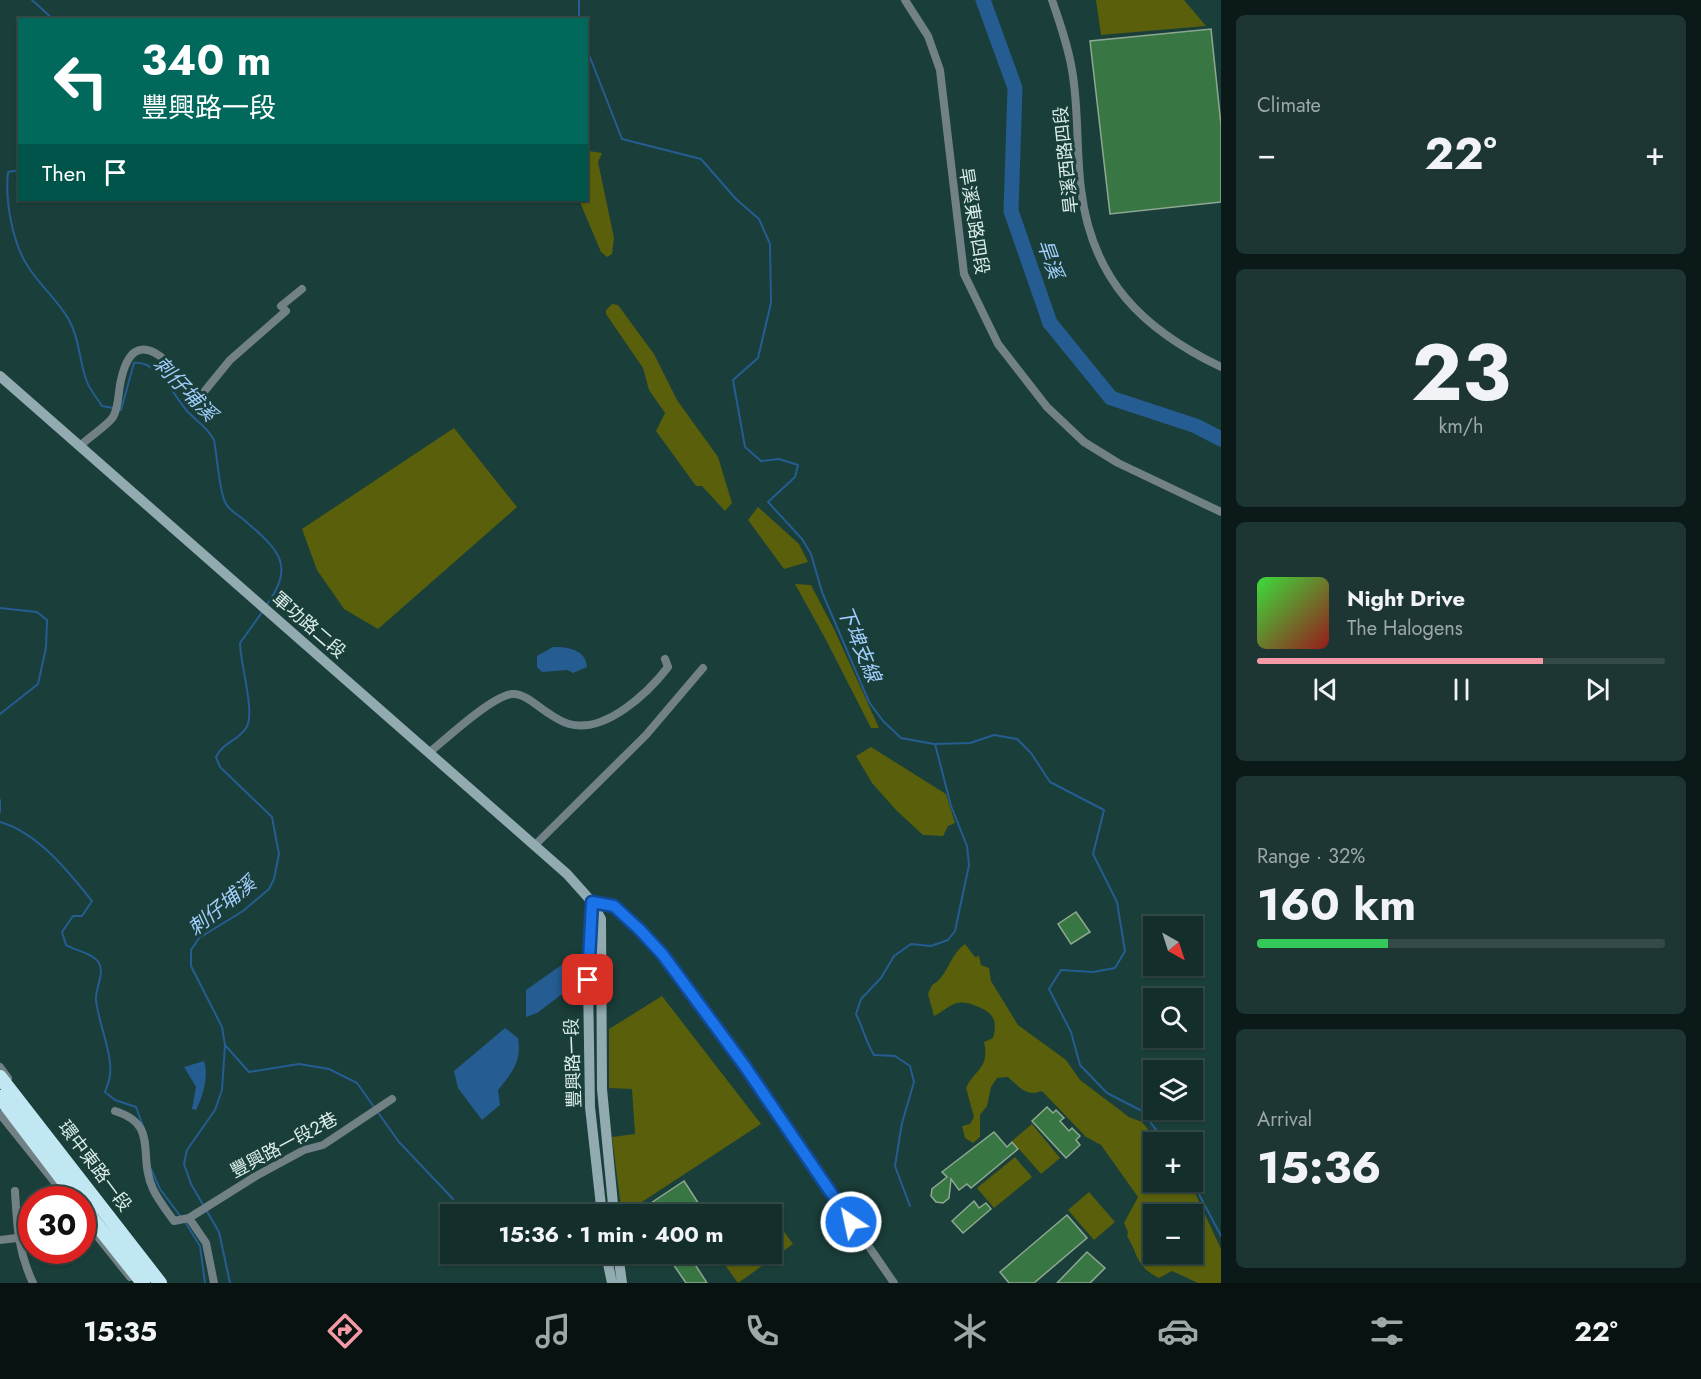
<!DOCTYPE html>
<meta charset="utf-8">
<style>
body{margin:0;font-family:Jost,"Noto Sans TC",sans-serif;background:#1d3633;color:#f1f3f6;height:100vh;display:flex;flex-direction:column;font-size:22px;white-space:nowrap}
*{box-sizing:border-box;margin:0}
p{font-size:20px;color:#9da8a9}
.icon{flex:none;width:33px;height:33px;fill:none;stroke:currentColor;stroke-width:2;stroke-linecap:round;stroke-linejoin:round}
.map{position:relative;flex:1;overflow:hidden}
.drawer{display:flex;flex-direction:column;gap:15px;padding:15px;background:#0b1918;width:480px}
.drawer>*{flex:none}
.top-card{position:absolute;left:18px;top:18px;width:570px;height:183px;border-radius:0px;box-shadow:0 2px 4px #0004,0 0 0 2px #334a47;background:#00695c;color:#fff;overflow:hidden}
.needle{width:39px;rotate:141deg}
.tools{position:absolute;left:1143px;top:916px;display:grid;gap:12px}
.tools a{display:grid;place-items:center;width:60px;height:60px;border-radius:0px;background:#142e2b;box-shadow:0 2px 4px #0004,0 0 0 2px #334a47;font-size:30px}
.speed{position:absolute;left:18px;top:1186px;display:flex;gap:12px;font-size:30px;font-weight:700;text-align:center}
.speed>*{display:grid;place-content:center;width:78px;height:78px;border-radius:50%;background:#142e2b;box-shadow:0 2px 4px #0004,0 0 0 2px #334a47;line-height:1}
.speed .limit{border:9px solid #d22;background:#fff;color:#111}
.pin{position:absolute;display:grid;place-items:center;width:51px;height:51px;color:#fff;margin:-26px;border-radius:12px;box-shadow:0 3px 9px #0006}
.me{position:absolute;width:66px;margin:-33px;rotate:326deg;stroke-linejoin:round;filter:drop-shadow(0 0 4px #0008)}
.turn{display:flex;align-items:center;gap:21px;height:126px;padding:0 24px;font-size:27px}
.turn .icon{width:78px;height:78px;stroke-width:2.5}
.turn b{display:block;font-size:42px;line-height:51px}
.then{display:flex;align-items:center;height:57px;padding:0 24px;background:#0003;gap:12px;font-size:22px}
.big{font-size:45px;font-weight:700;line-height:1.1}
.drawer .widget{flex:1;display:flex;flex-direction:column;justify-content:center;gap:9px;min-width:0;padding:0 21px;border-radius:9px;background:#1d3633}
.drawer .dial{align-items:center;gap:0}
.dial b{font-size:78px;line-height:1}
.song{display:flex;align-items:center;gap:18px}
.cover{width:72px;height:72px;border-radius:9px;background:linear-gradient(135deg,hsl(120 70% 55%),hsl(0 70% 35%))}
.played{height:6px;border-radius:3px;background:linear-gradient(90deg,#f49aa6 70%,#334a47 70%)}
.keys{display:flex;justify-content:space-around;direction:ltr}
.heat{display:flex;justify-content:space-between;align-items:center;font-size:33px;direction:ltr}
.charge{height:9px;border-radius:4px;background:linear-gradient(90deg,#34c759 32%,#334a47 0)}
.trip{position:absolute;left:440px;top:1204px;width:342px;height:60px;border-radius:0px;background:#142e2b;box-shadow:0 2px 4px #0004,0 0 0 2px #334a47;font-weight:700;line-height:60px;text-align:center}
.dock{display:flex;height:96px;justify-content:space-around;align-items:center;background:#081211;color:#9da8a9}
.dock .icon{width:42px;height:42px}
.dock .current{color:#f49aa6}
.dock b{font-size:27px;color:#f1f3f6}
main{display:flex;flex:1;min-height:0}
.map>svg:first-child{display:block}
.green{fill:#595f0b;fill-rule:evenodd}
.water{fill:#255d92}
.lines{fill:none;stroke-linecap:round;stroke-linejoin:round}
.stream{stroke:#255d92;stroke-width:2}
.river{stroke:#255d92;stroke-width:15}
.building{fill:#387744;stroke:#8fa892;stroke-width:1.5}
.street{stroke:#728185;stroke-width:8}
.secondary{stroke:#92abb1;stroke-width:10}
.highway{stroke:#c1e8f2;stroke-width:14}
.route-casing{stroke:#114b97;stroke-width:15}
.route{stroke:#1a73e8;stroke-width:10}
.labels{text-anchor:middle;dominant-baseline:central;stroke-width:6;stroke-linejoin:round;paint-order:stroke}
.street-label{font-size:18px;fill:#daede9;stroke:#1a3e39}
.water-label{font-size:20px;font-style:italic;fill:#a3cffe;stroke:#1a3e39}
</style>
<main>
<div class="map">
<svg width="1221" height="1283" viewBox="0 0 1221 1283">
<rect width="100%" height="100%" fill="#1a3e39"/>
<path class="green" d="M1096,0H1184L1206,26L1101,35Z
M589,151L602,153L598,162L614,238L612,254L607,257L601,252L579,200H586L587,152Z
M612,304L618,305L654,354L677,400L718,457L732,503L725,511L702,486H696L656,431L665,413L649,390L643,368L606,314V310Z
M454,428L517,507L378,629L344,609L317,570L302,529Z
M758,507L799,544L808,562L784,569L748,520Z
M795,584L811,585L835,631L879,728H871L825,638Z
M871,747L946,794L955,823L948,826L943,836L923,835L896,810L872,783L856,756Z
M965,944L975,957L979,956L981,965L989,968L991,981L1018,1025L1066,1060L1080,1080L1129,1117L1142,1122L1159,1143H1154V1182H1190L1221,1249V1283H1198L1172,1271L1159,1278C1135,1266 1139,1255 1127,1236L1128,1232L1124,1223L1138,1197L1101,1145L1086,1137L1042,1091C1027,1097 1019,1087 1008,1077L997,1078L991,1087L987,1106L980,1115V1137L973,1143L965,1138L962,1126L970,1124L974,1117L966,1088C975,1069 990,1068 984,1042L993,1038C998,1020 993,1012 976,1006C969,1003 962,1001 954,1004C947,1007 941,1013 934,1016L928,994L932,985C948,977 949,955 965,944ZM1154,1215H1192V1254H1154Z
M662,996L761,1124L622,1215L612,1137L635,1134L632,1089L609,1088V1029Z
M1032,1124L1060,1158L1041,1174L1012,1141Z
M1015,1157L1032,1177L994,1208L977,1188Z
M1089,1192L1115,1222L1094,1240L1068,1210Z
M766,1207L793,1244L738,1283L717,1254H771V1215H755Z"/>
<path class="water" d="M553,647C567,647 586,649 587,667L573,673L567,670L542,672L537,667V656Z
M570,959V988L537,1013L526,1017V990Z
M505,1028L518,1038C522,1061 512,1073 498,1090L500,1105L482,1120L458,1088L454,1071Z
M204,1061C209,1075 203,1097 196,1110L192,1109L196,1087L184,1067Z"/>
<g class="lines">
<path class="stream" d="M32,0L54,20
M579,0V20
M586,47L622,139L701,159L736,199L759,219L770,244L771,303L758,358L733,380L745,447L761,461L779,459L798,465L795,477L768,502L802,539L811,554L822,592L869,702L883,721L901,738L934,744L970,743L994,735L1017,739L1031,753L1050,782L1104,810L1093,854L1117,902L1125,951L1115,968L1093,972L1061,970L1049,989L1071,1032L1080,1065L1107,1093L1142,1111L1166,1143
M20,170L8,172C5,200 12,241 27,265C39,285 58,300 69,320C80,339 79,362 87,382C90,390 97,398 102,406L113,408
M119,410H121L134,363C159,360 174,397 188,412C197,421 208,428 214,440C217,454 219,493 226,504C229,510 238,515 243,519C277,549 297,563 266,606
M0,608L37,612L47,620L46,648L38,684L0,714
M0,800V812
M0,822C38,833 68,871 92,901L82,916H73L62,932L66,945C76,951 93,953 99,963C105,973 95,989 96,1000C98,1021 113,1056 110,1074C110,1080 107,1086 105,1092L115,1100L136,1107L146,1134
M225,1045L249,1072L299,1064L329,1069L357,1083L399,1142L453,1199
M151,1169L160,1189L181,1217
M1192,1181L1221,1236
M910,1206L895,1166L902,1123L914,1082L910,1066L895,1056L874,1055C866,1042 863,1028 856,1014L861,999L881,978L894,956L911,944L931,946L948,940L955,931L969,865L967,846L951,806L935,744
M185,1222L200,1246L205,1283
M230,1283L219,1232L191,1184L184,1164L187,1150L215,1110L222,1090L225,1045L222,1027L191,966V950L199,938L243,911L269,889L274,879L279,854L272,817L220,767L216,757C223,742 238,741 246,728C256,713 240,664 240,643L263,611"/>
<path class="river" d="M983,0L1015,88L1011,211L1050,323L1111,398L1196,426L1221,439"/>
</g>
<path class="building" d="M1211,29L1221,125V202L1110,214L1090,41Z
M1076,912L1090,932L1071,944L1058,924Z
M1047,1107L1053,1113L1056,1110L1064,1118L1060,1121L1069,1131L1072,1128L1080,1136L1076,1140L1080,1145L1066,1158L1032,1121Z
M994,1132L1007,1147L1012,1142L1018,1149L971,1188L967,1184L959,1190L951,1179L949,1198L943,1203L936,1202L931,1196L932,1189L947,1177L942,1172Z
M684,1181L706,1215H633Z
M974,1201L979,1208L986,1203L991,1209L963,1233L952,1221Z
M1067,1215L1087,1238L1034,1283H1009L1000,1272Z
M1087,1252L1105,1268L1090,1283H1057Z
M688,1254H699L704,1262L696,1266L707,1283H686L673,1264Z"/>
<g class="lines">
<path class="street" d="M905,0L928,36L940,70L964,274L998,344L1047,407L1084,442L1118,463L1221,512
M1052,0C1060,23 1068,46 1072,70C1079,109 1076,150 1081,189C1092,280 1142,329 1221,367
M81,445C88,438 109,424 113,417C119,407 118,392 121,380C135,317 174,367 194,392L203,393L230,360L286,311L281,306L302,289
M430,752C447,738 492,696 512,694C525,693 538,707 548,713C554,717 562,722 569,724C605,734 648,693 668,667L665,659
M535,845L646,735L703,668
M592,902L614,906L640,930L662,955L744,1065L894,1283
M0,1067L8,1078
M115,1111C160,1125 137,1155 153,1189C158,1200 167,1211 174,1221L189,1218L256,1176L304,1150L323,1145L392,1099
M0,1114L69,1200
M15,1191C17,1226 18,1251 33,1283
M82,1217L130,1277
M189,1218L206,1243L214,1283
M0,1240L17,1238"/>
<path class="secondary" d="M0,376L567,874L592,902L601,919L602,1089L614,1215
M592,905L588,980L590,1107L602,1215
M606,1254L612,1283
M618,1254L622,1283"/>
<path class="highway" d="M0,1077L160,1283
M0,1097L78,1200
M82,1206L143,1283"/>
</g>
<g class="lines">
<g class="route-casing">
<path id="route" d="M588,980L592,902L614,906L640,930L663,955L744,1065L851,1222"/>
</g>
<use href="#route" class="route"/>
</g>
<g class="labels">
<g class="street-label">
<text transform="translate(1066 160) rotate(-96)">旱溪西路四段</text>
<text transform="translate(974 221) rotate(81)">旱溪東路四段</text>
<text transform="translate(309 625) rotate(41)">軍功路二段</text>
<text transform="translate(573 1063) rotate(-92)">豐興路一段</text>
<text transform="translate(284 1145) rotate(-28)">豐興路一段2巷</text>
<text transform="translate(95 1166) rotate(53)">環中東路一段</text>
</g>
<g class="water-label">
<text transform="translate(1050 259) rotate(71)">旱溪</text>
<text transform="translate(185 389) rotate(46)">刺仔埔溪</text>
<text transform="translate(859 644) rotate(67)">下埤支線</text>
<text transform="translate(222 906) rotate(-39)">刺仔埔溪</text>
</g>
</g>
</svg>
<div class="tools">
<a><svg class="needle" viewBox="-14 -14 28 28"><path d="M0-13l5 13h-10z" fill="#e53935"/><path d="M0 13l5-13h-10z" fill="#9da8a9"/></svg></a>
<a><svg class="icon" aria-label="search" viewBox="0 0 24 24"><circle cx="10" cy="10" r="6"/><path d="M15 15l6 6"/></svg></a>
<a><svg class="icon" aria-label="layers" viewBox="0 0 24 24"><path d="M12 4l9 5-9 5-9-5zM3 14l9 5 9-5"/></svg></a>
<a>+</a>
<a>−</a>
</div>
<div class="speed"><div class="limit">30</div></div>
<div class="pin" style="left:588px;top:980px;background:#d93025"><svg class="icon" aria-label="arrive" viewBox="0 0 24 24"><path d="M6 21V4h12l-3 4 3 4H6"/></svg></div>
<svg class="me" style="left:851px;top:1222px" viewBox="-20 -20 40 40"><circle r="17" fill="#1a73e8" stroke="#fff" stroke-width="3"/><path d="M0-11L8 9 0 5-8 9z" fill="#fff"/></svg>
<div class="trip">15:36 · 1 min · 400 m</div>
<div class="top-card">
<div class="turn"><svg class="icon" aria-label="left" viewBox="0 0 24 24"><path d="M17 20v-9H6M10 6l-5 5 5 5"/></svg><div><b>340 m</b>豐興路一段</div></div>
<div class="then">Then<svg class="icon" aria-label="arrive" viewBox="0 0 24 24"><path d="M6 21V4h12l-3 4 3 4H6"/></svg></div>
</div>
</div>
<section class="drawer">
<div class="widget"><p>Climate</p>
<div class="heat"><a>−</a><b class="big">22°</b><a>+</a></div>
</div>
<div class="widget dial"><b>23</b><p>km/h</p></div>
<div class="widget">
<div class="song"><i class="cover"></i><div><b>Night Drive</b><p>The Halogens</p></div></div>
<div class="played"></div>
<div class="keys"><svg class="icon" aria-label="previous" viewBox="0 0 24 24"><path d="M18 5L8 12l10 7zM5 5v14"/></svg><svg class="icon" aria-label="pause" viewBox="0 0 24 24"><path d="M8 5v14M16 5v14"/></svg><svg class="icon" aria-label="next" viewBox="0 0 24 24"><path d="M6 5l10 7-10 7zM19 5v14"/></svg></div>
</div>
<div class="widget"><p>Range · 32%</p><b class="big">160 km</b><div class="charge"></div></div>
<div class="widget"><p>Arrival</p><b class="big">15:36</b></div>
</section>
</main>
<nav class="dock">
<b>15:35</b>
<svg class="icon current" aria-label="directions" viewBox="0 0 24 24"><path d="M12 3l9 9-9 9-9-9zM9 14v-3h6M13 9l2 2-2 2"/></svg>
<svg class="icon" aria-label="music" viewBox="0 0 24 24"><path d="M9 18V5l10-2v13"/><circle cx="6" cy="18" r="3"/><circle cx="16" cy="16" r="3"/></svg>
<svg class="icon" aria-label="phone" viewBox="0 0 24 24"><path d="M5 4h4l2 5-3 2q2 4 5 5l2-3 5 2v4C11 20 4 13 5 4z"/></svg>
<svg class="icon" aria-label="climate" viewBox="0 0 24 24"><path d="M12 3v18M4 7l16 10M4 17L20 7"/></svg>
<svg class="icon" aria-label="car" viewBox="0 0 24 24"><path d="M5 17H2v-5l4-1 3-4h7l3 4 3 1v5h-3M9 17h6M6 11h13"/><circle cx="7" cy="17" r="2"/><circle cx="17" cy="17" r="2"/></svg>
<svg class="icon" aria-label="filters" viewBox="0 0 24 24"><path d="M4 7h16M4 17h16"/><circle cx="9" cy="7" r="2"/><circle cx="15" cy="17" r="2"/></svg>
<b>22°</b>
</nav>
